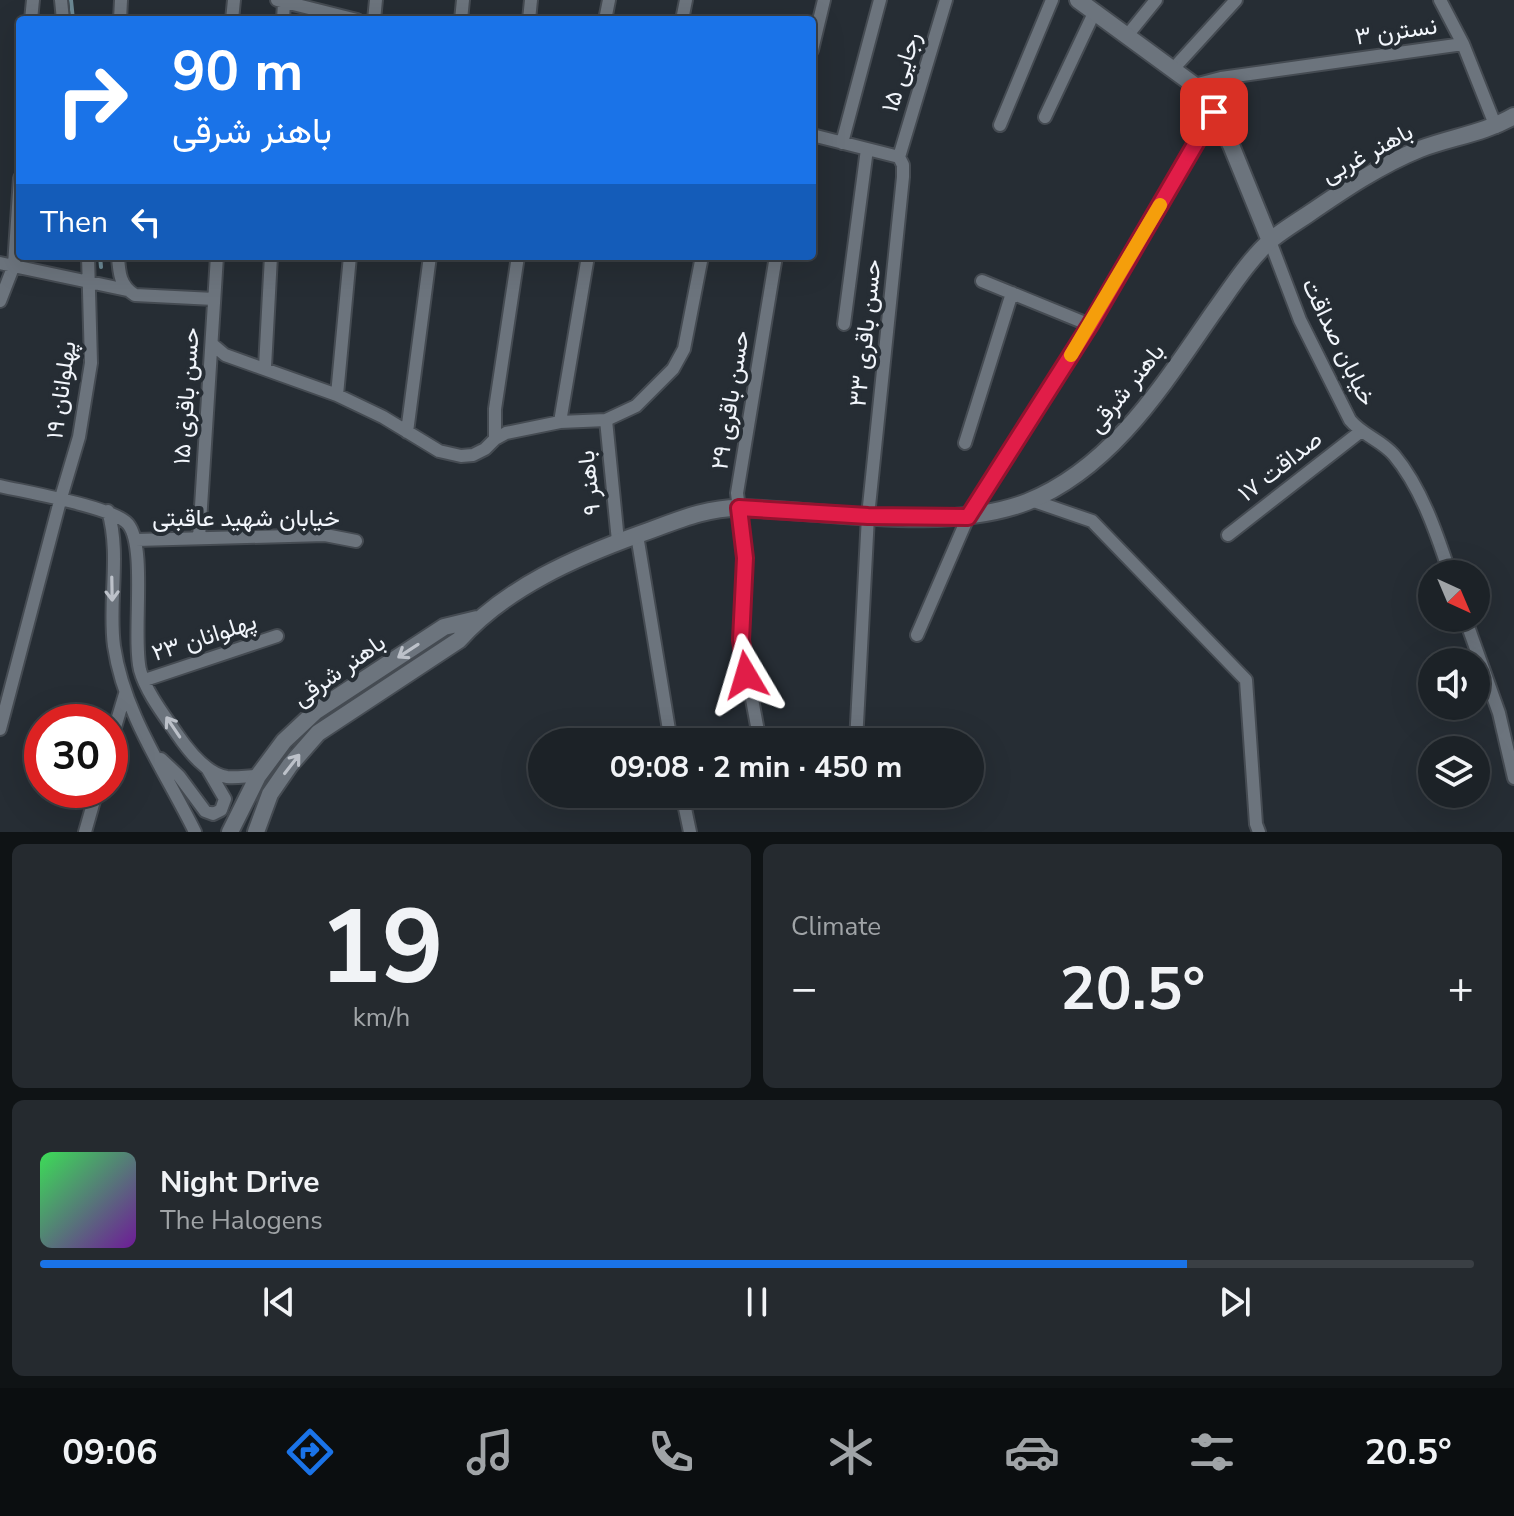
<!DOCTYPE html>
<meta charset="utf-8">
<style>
body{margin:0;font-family:"Nunito Sans",Vazirmatn,sans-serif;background:#252a2f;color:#f1f3f6;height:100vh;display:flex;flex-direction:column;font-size:30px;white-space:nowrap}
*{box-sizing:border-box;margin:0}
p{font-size:26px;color:#a0a4a7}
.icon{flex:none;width:44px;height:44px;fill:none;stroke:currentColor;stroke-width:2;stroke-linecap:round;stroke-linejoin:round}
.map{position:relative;height:832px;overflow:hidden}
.side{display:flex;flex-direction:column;gap:12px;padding:12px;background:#0f1315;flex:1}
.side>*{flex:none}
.hud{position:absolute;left:16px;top:16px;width:800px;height:244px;border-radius:8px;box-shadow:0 8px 32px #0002,0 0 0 2px #3a3f44;background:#1a73e8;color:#fff;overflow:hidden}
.needle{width:52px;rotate:136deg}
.fabs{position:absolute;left:1418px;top:560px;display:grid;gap:16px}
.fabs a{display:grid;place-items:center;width:72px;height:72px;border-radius:50%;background:#1c2227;box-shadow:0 8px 32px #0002,0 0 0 2px #3a3f44;font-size:40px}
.speed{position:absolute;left:24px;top:704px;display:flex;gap:16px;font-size:40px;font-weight:700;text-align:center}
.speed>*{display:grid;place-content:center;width:104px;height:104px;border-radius:50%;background:#1c2227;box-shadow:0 8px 32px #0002,0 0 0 2px #3a3f44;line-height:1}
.speed .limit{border:12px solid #d22;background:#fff;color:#111}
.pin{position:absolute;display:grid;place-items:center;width:68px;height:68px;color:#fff;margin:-34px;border-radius:16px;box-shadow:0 4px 12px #0006}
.me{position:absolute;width:88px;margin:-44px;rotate:353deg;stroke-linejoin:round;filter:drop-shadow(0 0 6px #0008)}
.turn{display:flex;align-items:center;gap:28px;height:168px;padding:0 24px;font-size:36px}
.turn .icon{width:104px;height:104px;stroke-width:2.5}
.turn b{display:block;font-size:56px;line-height:68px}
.then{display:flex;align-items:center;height:76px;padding:0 24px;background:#0003;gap:16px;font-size:30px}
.big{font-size:60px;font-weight:700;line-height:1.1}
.side .card{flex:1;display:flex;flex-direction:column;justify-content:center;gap:12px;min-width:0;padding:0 28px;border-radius:12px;background:#252a2f}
.side .dial{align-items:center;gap:0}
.dial b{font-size:104px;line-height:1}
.song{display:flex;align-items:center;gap:24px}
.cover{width:96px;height:96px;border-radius:12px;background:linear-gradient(135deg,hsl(130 70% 55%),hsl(280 70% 35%))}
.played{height:8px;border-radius:4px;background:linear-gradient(90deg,#1a73e8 80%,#3a3f44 80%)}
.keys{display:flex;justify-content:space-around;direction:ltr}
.heat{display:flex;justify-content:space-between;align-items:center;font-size:44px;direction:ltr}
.side .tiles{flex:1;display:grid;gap:12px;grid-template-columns:1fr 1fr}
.card:last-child{grid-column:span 2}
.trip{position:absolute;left:528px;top:728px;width:456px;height:80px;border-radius:40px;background:#1c2227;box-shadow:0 8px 32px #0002,0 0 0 2px #3a3f44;font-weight:700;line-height:80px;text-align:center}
.dock{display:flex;height:128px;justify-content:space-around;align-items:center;background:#0b0e10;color:#a0a4a7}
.dock .icon{width:56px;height:56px}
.dock .active{color:#1a73e8}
.dock b{font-size:36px;color:#f1f3f6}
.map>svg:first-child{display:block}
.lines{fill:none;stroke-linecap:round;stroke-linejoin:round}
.stream{stroke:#6b8893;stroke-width:4}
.street-casing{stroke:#454b52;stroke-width:16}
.secondary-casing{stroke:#454b52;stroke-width:20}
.street{stroke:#6c747d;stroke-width:12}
.secondary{stroke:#6c747d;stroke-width:16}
.oneway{stroke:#bcc1c9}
.route-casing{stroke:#92132f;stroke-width:20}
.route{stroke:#e11d48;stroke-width:14}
.slow{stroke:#f59e0b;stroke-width:14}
.labels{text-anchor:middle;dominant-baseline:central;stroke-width:8;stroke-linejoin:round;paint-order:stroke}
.street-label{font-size:24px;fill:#f1f5fb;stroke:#262d34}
</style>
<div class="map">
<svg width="1514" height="832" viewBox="0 0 1514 832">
<rect width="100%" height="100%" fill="#262d34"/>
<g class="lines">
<path class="stream" d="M71,0L73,20
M100,256L101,267"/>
<g class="street-casing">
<path id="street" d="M61,0L63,20
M277,0L357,20
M1440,0L1463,44L1496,127
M31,20L33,0
M120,20L121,0
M232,20L234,0
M283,20L284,2
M374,20L376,0
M461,20L463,0
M529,20L531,0
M605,20L609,0
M682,20L686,0
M1126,37L1156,0
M812,50L824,0
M1174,68L1236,0
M1194,85L1221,78L1463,44
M1045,117L1094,13
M1000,125L1052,0
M812,135L899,157
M842,143L880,0
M899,157L946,0
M1270,241L1300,320L1350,420C1362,435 1381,440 1394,455C1421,487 1437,534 1450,574
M118,256C119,273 120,286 135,295L214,299
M0,263L127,290
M982,281L1090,325
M0,301L14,265L20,178
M844,324L867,149
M212,344L225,355L337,395L383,417L439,451L461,456L473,455L485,449L495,439L506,433L560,422L606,420L636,406L673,369L684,349L702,256
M265,367L271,256
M337,395L350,256
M606,420L618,541
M560,422L588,256
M407,432L430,256
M495,439V409L518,256
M965,443L1012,293
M0,486C25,492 114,507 128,524C147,547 132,636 140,670C146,692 164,715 177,734C188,750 206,774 227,777C236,778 248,776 258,776
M1031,500L1092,521L1246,680L1256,824L1259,832
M108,511C121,554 108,602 114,646C124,714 165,771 195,832
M637,535L671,742
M1228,535L1360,432
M199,538L217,256
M136,540L325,535L356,541
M1465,618L1499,713L1514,778
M917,635L968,517L1090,325L1214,112
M145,680L277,636
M0,729L60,501L79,437L91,363L88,256
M760,742L741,640L745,558L737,493L776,256
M856,742L868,516L903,177V165L899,157
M110,744L125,694
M161,759L179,776L205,811L213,814L221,810L225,799L207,768
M682,794L690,832
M85,832L97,790"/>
</g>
<g class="secondary-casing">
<path id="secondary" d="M1078,0L1194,85L1214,112L1231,145L1270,241
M230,832L258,776L284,741L316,711L444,627L477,619
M256,832L270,794L290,765L318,733L459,640C505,588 576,557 640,534C674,522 705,507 742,508C829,511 946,533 1027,502C1112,468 1163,385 1213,313C1229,291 1250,258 1271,240C1282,231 1295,223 1307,215C1342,191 1380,165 1420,149C1452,137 1485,133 1514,116"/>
</g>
<use href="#street" class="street"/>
<use href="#secondary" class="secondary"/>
</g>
<defs><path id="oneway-shaft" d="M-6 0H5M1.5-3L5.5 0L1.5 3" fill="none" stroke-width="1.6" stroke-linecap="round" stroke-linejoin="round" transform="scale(2)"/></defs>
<g class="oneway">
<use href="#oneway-shaft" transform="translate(112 589) rotate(89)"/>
<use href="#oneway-shaft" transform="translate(408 651) rotate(147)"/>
<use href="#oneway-shaft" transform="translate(173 727) rotate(-124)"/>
<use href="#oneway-shaft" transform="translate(292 764) rotate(-52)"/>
</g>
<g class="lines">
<g class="route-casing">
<path id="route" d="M746,675L741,640L745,558L739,508L868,516L968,517L1090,325L1214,112"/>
</g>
<use href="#route" class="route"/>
<path class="slow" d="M1071,355L1160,205"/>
</g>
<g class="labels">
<g class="street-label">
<text transform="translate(1396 31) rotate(-8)">نسترن ۳</text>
<text transform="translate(901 72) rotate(-73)">رجایی ۱۵</text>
<text transform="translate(1367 153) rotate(-28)">باهنر غربی</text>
<text transform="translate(865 333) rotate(-84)">حسن باقری ۳۳</text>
<text transform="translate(1339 342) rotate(64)">خیابان صداقت</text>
<text transform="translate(1126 388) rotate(-51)">باهنر شرقی</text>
<text transform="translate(61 390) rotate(-82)">پهلوانان ۱۹</text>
<text transform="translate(186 396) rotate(-86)">حسن باقری ۱۵</text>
<text transform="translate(730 400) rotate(-81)">حسن باقری ۲۹</text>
<text transform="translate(1280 466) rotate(-38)">صداقت ۱۷</text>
<text transform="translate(589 483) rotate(-96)">باهنر ۹</text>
<text x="246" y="518">خیابان شهید عاقبتی</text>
<text transform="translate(204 637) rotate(-18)">پهلوانان ۲۳</text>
<text transform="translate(339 670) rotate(-35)">باهنر شرقی</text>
</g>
</g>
</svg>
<div class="fabs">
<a><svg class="needle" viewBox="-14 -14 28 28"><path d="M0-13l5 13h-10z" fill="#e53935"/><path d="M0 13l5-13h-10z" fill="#a0a4a7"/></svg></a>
<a><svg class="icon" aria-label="sound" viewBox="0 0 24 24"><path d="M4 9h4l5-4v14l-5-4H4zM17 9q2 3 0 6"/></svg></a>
<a><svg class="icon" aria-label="layers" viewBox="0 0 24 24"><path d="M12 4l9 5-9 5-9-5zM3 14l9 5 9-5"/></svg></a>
</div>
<div class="speed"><div class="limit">30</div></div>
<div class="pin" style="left:1214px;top:112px;background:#d93025"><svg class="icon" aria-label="arrive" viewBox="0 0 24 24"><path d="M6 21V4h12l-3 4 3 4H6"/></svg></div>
<svg class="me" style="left:746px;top:675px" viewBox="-20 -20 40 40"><path d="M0-17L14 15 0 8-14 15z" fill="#e11d48" stroke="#fff" stroke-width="4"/></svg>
<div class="trip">09:08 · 2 min · 450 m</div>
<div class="hud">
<div class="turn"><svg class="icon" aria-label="right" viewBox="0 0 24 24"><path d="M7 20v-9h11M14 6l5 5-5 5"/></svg><div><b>90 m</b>باهنر شرقی</div></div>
<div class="then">Then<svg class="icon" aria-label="left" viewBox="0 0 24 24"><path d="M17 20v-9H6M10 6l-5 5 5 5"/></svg></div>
</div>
</div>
<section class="side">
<div class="tiles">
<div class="card dial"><b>19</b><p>km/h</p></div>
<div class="card"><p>Climate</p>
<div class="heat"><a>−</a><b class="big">20.5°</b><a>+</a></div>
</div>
<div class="card">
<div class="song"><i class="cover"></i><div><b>Night Drive</b><p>The Halogens</p></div></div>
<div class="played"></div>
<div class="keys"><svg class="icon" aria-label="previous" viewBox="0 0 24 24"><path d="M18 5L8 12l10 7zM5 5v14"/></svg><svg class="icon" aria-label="pause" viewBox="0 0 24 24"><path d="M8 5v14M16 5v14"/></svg><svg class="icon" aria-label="next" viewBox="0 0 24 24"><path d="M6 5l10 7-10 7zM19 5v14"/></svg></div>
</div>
</div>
</section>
<nav class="dock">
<b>09:06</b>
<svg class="icon active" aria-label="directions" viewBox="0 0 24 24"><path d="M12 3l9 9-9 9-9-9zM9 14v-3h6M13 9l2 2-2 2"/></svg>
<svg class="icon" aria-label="music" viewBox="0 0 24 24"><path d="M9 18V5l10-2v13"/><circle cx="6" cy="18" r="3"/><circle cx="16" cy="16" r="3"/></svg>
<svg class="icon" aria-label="phone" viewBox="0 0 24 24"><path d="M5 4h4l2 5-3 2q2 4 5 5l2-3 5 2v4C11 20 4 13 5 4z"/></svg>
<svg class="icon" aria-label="climate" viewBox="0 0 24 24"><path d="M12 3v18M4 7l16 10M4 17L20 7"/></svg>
<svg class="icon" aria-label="car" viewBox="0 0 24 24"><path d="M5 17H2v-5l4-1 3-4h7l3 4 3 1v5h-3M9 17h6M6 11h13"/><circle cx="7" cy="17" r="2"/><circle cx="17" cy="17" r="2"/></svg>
<svg class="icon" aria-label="filters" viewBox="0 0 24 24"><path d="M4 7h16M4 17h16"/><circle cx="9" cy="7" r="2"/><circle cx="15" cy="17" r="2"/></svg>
<b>20.5°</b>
</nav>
